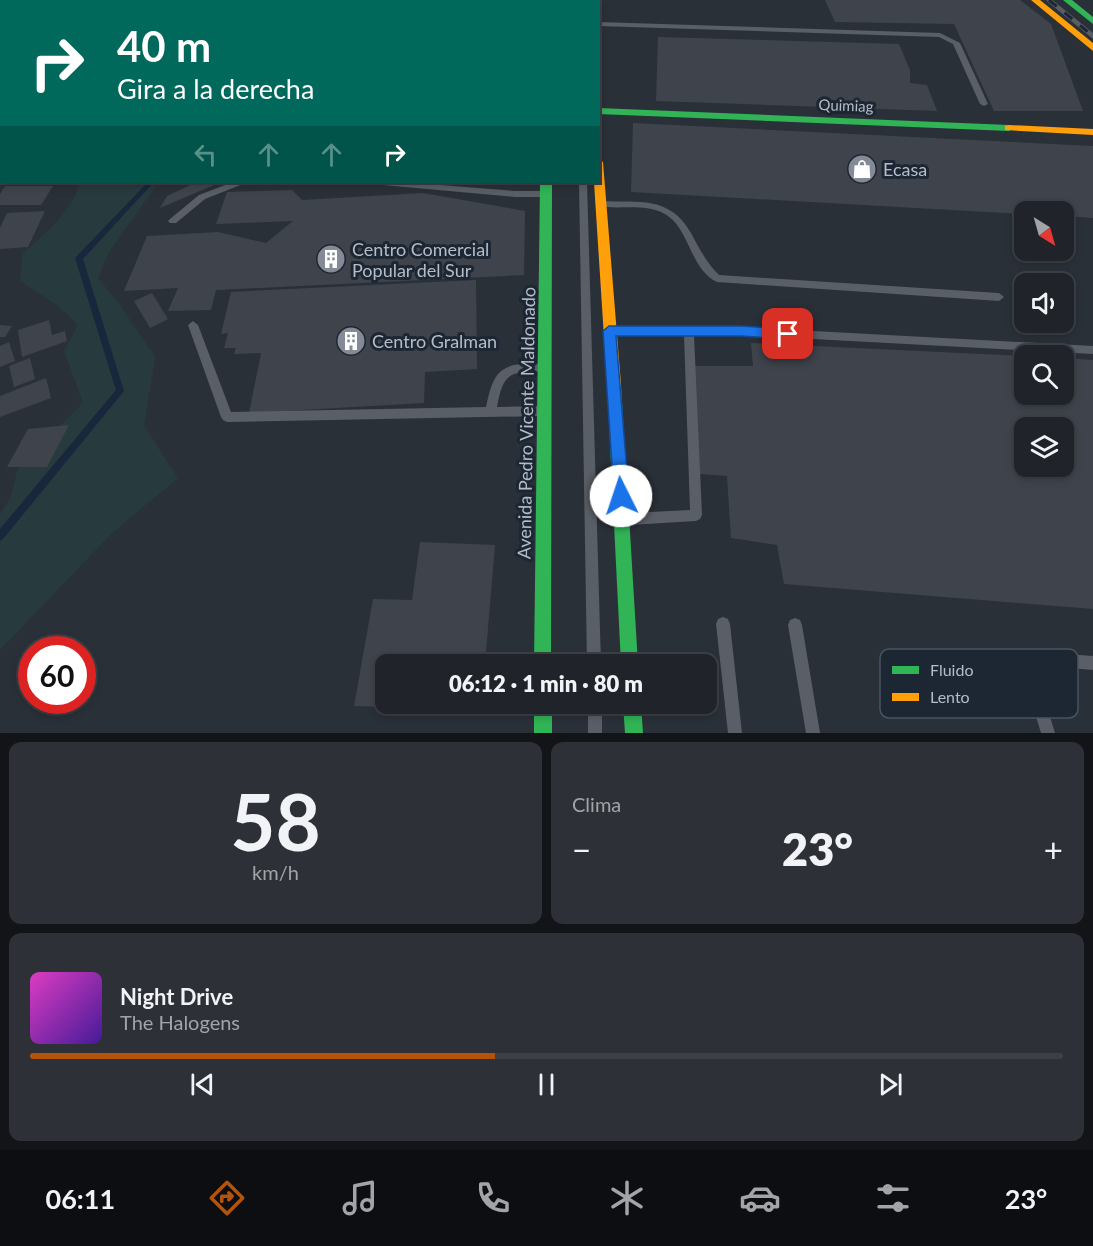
<!DOCTYPE html>
<html lang="es">
<meta charset="utf-8">
<style>
body{margin:0;font-family:Lato,sans-serif;background:#2d3036;color:#f1f3f6;height:100vh;display:flex;flex-direction:column;font-size:22px;white-space:nowrap}
*{box-sizing:border-box;margin:0}
p{font-size:20px;color:#a2a4a8}
.icon{flex:none;width:33px;height:33px;fill:none;stroke:currentColor;stroke-width:2;stroke-linecap:round;stroke-linejoin:round}
.map{position:relative;height:733px;overflow:hidden}
.panel{display:flex;flex-direction:column;gap:9px;padding:9px;background:#121417;flex:1}
.panel>*{flex:none}
.banner{position:absolute;left:0px;top:0px;width:600px;height:183px;box-shadow:0 3px 9px #0003,0 0 0 2px #3d4147;background:#00695c;color:#fff;overflow:hidden}
.needle{width:39px;rotate:143deg}
.buttons{position:absolute;left:1014px;top:201px;display:grid;gap:12px}
.buttons a{display:grid;place-items:center;width:60px;height:60px;border-radius:12px;background:#20242a;box-shadow:0 3px 9px #0003,0 0 0 2px #3d4147;font-size:30px}
.speed{position:absolute;left:18px;top:636px;display:flex;gap:12px;font-size:30px;font-weight:700;text-align:center}
.speed>*{display:grid;place-content:center;width:78px;height:78px;border-radius:50%;background:#20242a;box-shadow:0 3px 9px #0003,0 0 0 2px #3d4147;line-height:1}
.speed .limit{border:9px solid #d22;background:#fff;color:#111}
.pin{position:absolute;display:grid;place-items:center;width:51px;height:51px;color:#fff;margin:-26px;border-radius:12px;box-shadow:0 3px 9px #0006}
.me{position:absolute;width:66px;margin:-33px;rotate:356deg;stroke-linejoin:round;filter:drop-shadow(0 0 4px #0008)}
.turn{display:flex;align-items:center;gap:21px;height:126px;padding:0 18px;font-size:27px}
.turn .icon{width:78px;height:78px;stroke-width:2.5}
.turn b{display:block;font-size:42px;line-height:51px}
.lanes{display:flex;align-items:center;height:57px;padding:0 18px;background:#0003;justify-content:center;gap:30px;direction:ltr}
.lanes .off{opacity:.35}
.big{font-size:45px;font-weight:800;line-height:1.1}
.panel .widget{flex:1;display:flex;flex-direction:column;justify-content:center;gap:9px;min-width:0;padding:0 21px;border-radius:12px;background:#2d3036}
.panel .dial{align-items:center;gap:0}
.dial b{font-size:78px;line-height:1}
.song{display:flex;align-items:center;gap:18px}
.cover{width:72px;height:72px;border-radius:9px;background:linear-gradient(135deg,hsl(310 70% 55%),hsl(260 70% 35%))}
.played{height:6px;border-radius:3px;background:linear-gradient(90deg,#b45309 45%,#3d4147 45%)}
.keys{display:flex;justify-content:space-around;direction:ltr}
.heat{display:flex;justify-content:space-between;align-items:center;font-size:33px;direction:ltr}
.panel .tiles{flex:1;display:grid;gap:9px;grid-template-columns:1fr 1fr}
.widget:last-child{grid-column:span 2}
.trip{position:absolute;left:375px;top:654px;width:342px;height:60px;border-radius:12px;background:#20242a;box-shadow:0 3px 9px #0003,0 0 0 2px #3d4147;font-weight:800;line-height:60px;text-align:center}
.tabs{display:flex;height:96px;justify-content:space-around;align-items:center;background:#0d0e11;color:#a2a4a8}
.tabs .icon{width:42px;height:42px}
.tabs .active{color:#b45309}
.tabs b{font-size:27px;color:#f1f3f6}
.map>svg:first-child{display:block}
.green{fill:#273a3e}
.lines{fill:none;stroke-linecap:round;stroke-linejoin:round}
.stream{fill:#19273c;fill-rule:evenodd}
.building{fill:#3f444c;fill-rule:evenodd}
.path{stroke:#5c6268;stroke-width:3;stroke-dasharray:3 3;stroke-linecap:butt}
.lane{fill:#5a5e66;fill-rule:evenodd}
.street{fill:#5a5e66;fill-rule:evenodd}
.fast{fill:#30b455;fill-rule:evenodd}
.slow{fill:#ff9f0a;fill-rule:evenodd}
.rail-casing{stroke:#595d64;stroke-width:4.5}
.rail{stroke:#1d2633;stroke-width:3;stroke-dasharray:10;stroke-linecap:butt}
.route{fill:#1a73e8;stroke:#114b97;stroke-width:1.5}
.labels{text-anchor:middle;dominant-baseline:central;stroke-width:6;stroke-linejoin:round;paint-order:stroke}
.far-street-label{font-size:15px;fill:#b4bcc9;stroke:#1d2633}
.poi-label{font-size:18px;fill:#b4bcc9;stroke:#1d2633;text-anchor:start}
.street-label{font-size:18px;fill:#b4bcc9;stroke:#1d2633}
.key{fill:#1d2633;stroke:#4a5360;stroke-width:1.5}
.key-label{font-size:16px;fill:#b4bcc9}
</style>
<div class="map">
<svg width="1093" height="733" viewBox="0 0 1093 733">
<rect width="100%" height="100%" fill="#2a3038"/>
<path class="green" d="M79,182H163L156,186L109,252L98,278L118,302L155,357L144,426L178,478L112,533L0,650V514L10,499L18,468L83,403L64,351L78,325L57,305L20,281L23,253C44,234 75,210 79,182Z"/>
<g class="lines">
<path class="stream" d="M309,0H315V2H309Z
M0,81L2,82V86L0,85Z
M148,182H154L83,259L124,391L3,539L0,541V529L116,390L75,258Z"/>
</g>
<path class="building" d="M825,0H1020L1051,24L1083,111H994L954,24L835,22Z
M658,37L899,44L910,70V83L927,85L937,111L656,101Z
M633,123L1093,146V218L1064,216V212H1024V214L631,192Z
M197,182H221L160,208L167,196Z
M5,186H53L41,205H0V194Z
M292,190L302,200L423,193L525,211L524,275L216,290L211,310L168,311L178,288L124,291L147,236L218,232L266,243L293,221L216,224L227,192Z
M45,211L28,247L0,249V228L7,213Z
M476,280L477,369L425,372L424,403L249,413L261,353L234,354L236,348H224L228,333L221,334L231,292Z
M152,293L168,319L150,328L134,301Z
M49,320L52,335L65,331L67,341L22,357L18,330Z
M0,325L12,326L5,337H0Z
M9,342L15,361L0,367V346Z
M751,343L1024,356V394H1064V358L1093,360V609L784,584L777,545L731,538L727,476L700,474L692,366H753ZM1024,428H1064V466H1024Z
M30,358L35,379L14,387L9,366Z
M46,378L51,398L0,417V396Z
M69,425L47,467H7L28,429Z
M420,542L495,545L485,664H386V704H481V710L354,706L373,599L412,600Z"/>
<g class="lines">
<path class="path" d="M196,2L199,0"/>
<path class="lane" d="M558,0H564V2H558Z
M598,22L940,33L960,43L988,104L984,106L980,104L953,44L939,37L598,26Z
M233,182H244L243,184L205,199L176,223H170L168,221L170,219L199,195Z
M297,182H402L515,191H546L550,194L546,197H515L383,185H301Z
M579,182H587L601,664H587Z
M601,201C639,203 669,195 691,233C699,248 706,262 719,275L999,293L1004,297L999,301L717,282C689,269 690,226 663,213C643,203 619,210 598,206V202Z
M193,321L198,325L231,412L486,407C491,385 494,366 521,364C529,363 537,363 545,365L546,368L545,371L541,372C508,371 503,375 497,407L541,406L545,408L546,411L545,414L541,416L227,422L223,420L221,417L188,325Z
M614,327H741L1093,346V354L741,335H694L702,515L700,519L696,521L630,525L626,523L624,519L626,515L630,513L690,510L684,335H614L609,331Z
M723,617L728,619L730,624L742,733H728L716,624L718,619Z
M795,618L800,620L802,625L820,733H806L788,625L790,620Z
M1025,651L1093,656V670L1034,665L1055,733H1041L1018,658L1020,653Z
M588,704H602V733H588Z"/>
<path class="street" d="M54,0H68V2H54Z"/>
<path class="fast" d="M585,0H593V2H585Z
M1063,0H1072L1093,17V24Z
M598,108L1009,125L1014,128L1009,131L598,114Z
M540,182H552L551,664H534Z
M614,378L619,380L621,384L638,664H621L607,384L609,380Z
M534,704H552V733H534Z
M623,704H641L643,733H625Z"/>
<path class="slow" d="M545,0H553V2H545Z
M1031,0H1040L1093,43V51Z
M1009,125L1093,129V135L1005,130V126Z
M598,159L603,162L621,384L619,388H609L607,384L594,182H598Z"/>
<g class="rail-casing">
<path id="rail" d="M1049,0L1093,36"/>
</g>
<use href="#rail" class="rail"/>
</g>
<path class="route" d="M609,326H741L788,329L795,334L788,339L741,336H616L629,496L627,501L621,503L616,501L614,496L603,331Z"/>
<defs>
<g id="shop-disc" transform="scale(1.5)"><circle r="9.5" fill="#848b96" stroke="#1d2633"/><path d="M-5-2.5h2.3a2.7 3.5 0 0 1 5.4 0H5L5.5 6h-11ZM-1.5-2.5h3a1.5 2.3 0 0 0-3 0Z" fill="#fff"/></g>
<g id="building-disc" transform="scale(1.5)"><circle r="9.5" fill="#848b96" stroke="#1d2633"/><path d="M-4-6H4V6H1V3H-1V6H-4ZM-2.5-4.3h1.7v1.8h-1.7ZM.8-4.3h1.7v1.8H.8ZM-2.5-1h1.7V.8h-1.7ZM.8-1h1.7V.8H.8Z" fill="#fff"/></g>
</defs>
<g fill-rule="evenodd">
<use href="#shop-disc" x="862" y="169"/>
<use href="#building-disc" x="331" y="259"/>
<use href="#building-disc" x="351" y="341"/>
</g>
<g class="labels">
<g class="far-street-label">
<text transform="translate(846 105) rotate(2)">Quimiag</text>
</g>
<g class="poi-label">
<text x="883" y="169">Ecasa</text>
<text x="352" y="249">Centro Comercial<tspan x="352" dy="21">Popular del Sur</tspan></text>
<text x="372" y="341">Centro Gralman</text>
</g>
<g class="street-label">
<text transform="translate(526 423) rotate(-89)">Avenida Pedro Vicente Maldonado</text>
</g>
</g>
<rect x="880" y="649" width="198" height="69" rx="9" class="key"/>
<rect x="892" y="666" width="27" height="8" fill="#30b455"/>
<rect x="892" y="693" width="27" height="8" fill="#ff9f0a"/>
<g class="key-label">
<text x="930" y="676">Fluido</text>
<text x="930" y="703">Lento</text>
</g>
</svg>
<div class="buttons">
<a><svg class="needle" viewBox="-14 -14 28 28"><path d="M0-13l5 13h-10z" fill="#e53935"/><path d="M0 13l5-13h-10z" fill="#a2a4a8"/></svg></a>
<a><svg class="icon" aria-label="sound" viewBox="0 0 24 24"><path d="M4 9h4l5-4v14l-5-4H4zM17 9q2 3 0 6"/></svg></a>
<a><svg class="icon" aria-label="search" viewBox="0 0 24 24"><circle cx="10" cy="10" r="6"/><path d="M15 15l6 6"/></svg></a>
<a><svg class="icon" aria-label="layers" viewBox="0 0 24 24"><path d="M12 4l9 5-9 5-9-5zM3 14l9 5 9-5"/></svg></a>
</div>
<div class="speed"><div class="limit">60</div></div>
<div class="pin" style="left:788px;top:334px;background:#d93025"><svg class="icon" aria-label="arrive" viewBox="0 0 24 24"><path d="M6 21V4h12l-3 4 3 4H6"/></svg></div>
<svg class="me" style="left:621px;top:496px" viewBox="-20 -20 40 40"><circle r="19" fill="#fff"/><path d="M0-13L10 11 0 6-10 11z" fill="#1a73e8"/></svg>
<div class="trip">06:12 · 1 min · 80 m</div>
<div class="banner">
<div class="turn"><svg class="icon" aria-label="right" viewBox="0 0 24 24"><path d="M7 20v-9h11M14 6l5 5-5 5"/></svg><div><b>40 m</b>Gira a la derecha</div></div>
<div class="lanes"><svg class="icon off" aria-label="left" viewBox="0 0 24 24"><path d="M17 20v-9H6M10 6l-5 5 5 5"/></svg><svg class="icon off" aria-label="ahead" viewBox="0 0 24 24"><path d="M12 20V5M6 11l6-6 6 6"/></svg><svg class="icon off" aria-label="ahead" viewBox="0 0 24 24"><path d="M12 20V5M6 11l6-6 6 6"/></svg><svg class="icon" aria-label="right" viewBox="0 0 24 24"><path d="M7 20v-9h11M14 6l5 5-5 5"/></svg></div>
</div>
</div>
<section class="panel">
<div class="tiles">
<div class="widget dial"><b>58</b><p>km/h</p></div>
<div class="widget"><p>Clima</p>
<div class="heat"><a>−</a><b class="big">23°</b><a>+</a></div>
</div>
<div class="widget">
<div class="song"><i class="cover"></i><div><b>Night Drive</b><p>The Halogens</p></div></div>
<div class="played"></div>
<div class="keys"><svg class="icon" aria-label="previous" viewBox="0 0 24 24"><path d="M18 5L8 12l10 7zM5 5v14"/></svg><svg class="icon" aria-label="pause" viewBox="0 0 24 24"><path d="M8 5v14M16 5v14"/></svg><svg class="icon" aria-label="next" viewBox="0 0 24 24"><path d="M6 5l10 7-10 7zM19 5v14"/></svg></div>
</div>
</div>
</section>
<nav class="tabs">
<b>06:11</b>
<svg class="icon active" aria-label="directions" viewBox="0 0 24 24"><path d="M12 3l9 9-9 9-9-9zM9 14v-3h6M13 9l2 2-2 2"/></svg>
<svg class="icon" aria-label="music" viewBox="0 0 24 24"><path d="M9 18V5l10-2v13"/><circle cx="6" cy="18" r="3"/><circle cx="16" cy="16" r="3"/></svg>
<svg class="icon" aria-label="phone" viewBox="0 0 24 24"><path d="M5 4h4l2 5-3 2q2 4 5 5l2-3 5 2v4C11 20 4 13 5 4z"/></svg>
<svg class="icon" aria-label="climate" viewBox="0 0 24 24"><path d="M12 3v18M4 7l16 10M4 17L20 7"/></svg>
<svg class="icon" aria-label="car" viewBox="0 0 24 24"><path d="M5 17H2v-5l4-1 3-4h7l3 4 3 1v5h-3M9 17h6M6 11h13"/><circle cx="7" cy="17" r="2"/><circle cx="17" cy="17" r="2"/></svg>
<svg class="icon" aria-label="filters" viewBox="0 0 24 24"><path d="M4 7h16M4 17h16"/><circle cx="9" cy="7" r="2"/><circle cx="15" cy="17" r="2"/></svg>
<b>23°</b>
</nav>
